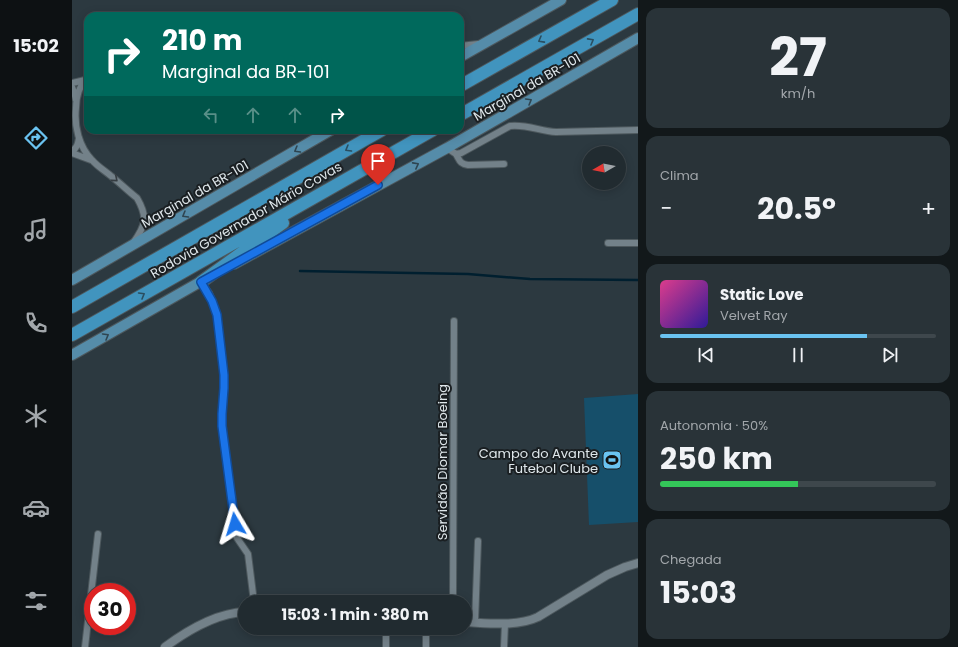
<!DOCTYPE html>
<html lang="pt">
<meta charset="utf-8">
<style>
body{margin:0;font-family:Poppins,sans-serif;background:#293338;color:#f1f3f6;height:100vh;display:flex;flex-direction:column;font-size:15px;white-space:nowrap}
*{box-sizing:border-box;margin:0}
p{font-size:13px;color:#a2a7ab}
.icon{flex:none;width:22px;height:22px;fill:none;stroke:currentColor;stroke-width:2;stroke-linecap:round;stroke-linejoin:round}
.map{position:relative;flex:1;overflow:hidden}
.panel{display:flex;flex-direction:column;gap:8px;padding:8px;background:#12181a;width:320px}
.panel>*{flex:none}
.top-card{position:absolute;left:12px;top:12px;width:380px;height:122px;border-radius:12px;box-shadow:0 2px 10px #0003,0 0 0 1px #3e474c;background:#00695c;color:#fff;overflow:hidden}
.needle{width:26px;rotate:261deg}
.fabs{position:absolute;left:510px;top:146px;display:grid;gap:8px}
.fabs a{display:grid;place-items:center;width:44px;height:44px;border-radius:50%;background:#212b30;box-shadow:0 2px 10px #0003,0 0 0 1px #3e474c;font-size:20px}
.speed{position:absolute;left:12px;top:583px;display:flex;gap:8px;font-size:20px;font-weight:700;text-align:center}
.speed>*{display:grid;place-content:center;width:52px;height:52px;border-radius:50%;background:#212b30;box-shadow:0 2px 10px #0003,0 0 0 1px #3e474c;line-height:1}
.speed .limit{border:6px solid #d22;background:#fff;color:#111}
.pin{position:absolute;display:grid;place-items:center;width:34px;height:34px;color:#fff;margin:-41px -17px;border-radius:50% 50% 50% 0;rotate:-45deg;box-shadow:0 0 4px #0007}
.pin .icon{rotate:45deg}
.me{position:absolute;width:44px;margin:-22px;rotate:353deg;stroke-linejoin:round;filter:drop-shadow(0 0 3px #0008)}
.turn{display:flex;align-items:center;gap:14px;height:84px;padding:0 12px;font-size:18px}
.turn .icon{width:52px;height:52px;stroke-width:2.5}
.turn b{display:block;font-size:28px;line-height:34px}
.lanes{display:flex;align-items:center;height:38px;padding:0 12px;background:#0003;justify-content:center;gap:20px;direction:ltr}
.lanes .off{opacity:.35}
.big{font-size:30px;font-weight:700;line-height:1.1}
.panel .card{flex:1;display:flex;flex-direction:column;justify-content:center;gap:6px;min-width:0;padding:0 14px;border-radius:12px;background:#293338}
.panel .dial{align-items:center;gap:0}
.dial b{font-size:52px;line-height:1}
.song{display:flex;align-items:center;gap:12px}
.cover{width:48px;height:48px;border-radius:6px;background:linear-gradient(135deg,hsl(330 70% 55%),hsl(250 70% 35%))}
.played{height:4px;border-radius:2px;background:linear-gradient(90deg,#6ac3f1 75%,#3e474c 75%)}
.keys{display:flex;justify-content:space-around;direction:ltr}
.heat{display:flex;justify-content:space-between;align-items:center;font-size:22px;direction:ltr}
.charge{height:6px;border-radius:3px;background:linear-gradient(90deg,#34c759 50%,#3e474c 0)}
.trip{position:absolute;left:166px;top:595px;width:234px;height:40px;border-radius:20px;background:#212b30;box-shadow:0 2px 10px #0003,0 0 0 1px #3e474c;font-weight:700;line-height:40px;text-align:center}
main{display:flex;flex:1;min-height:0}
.dock{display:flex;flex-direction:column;width:72px;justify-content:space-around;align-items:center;background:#0d1113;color:#a2a7ab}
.dock .icon{width:28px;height:28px}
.dock .current{color:#6ac3f1}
.dock b{font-size:18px;color:#f1f3f6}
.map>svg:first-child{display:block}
.garden{fill:#164f6a}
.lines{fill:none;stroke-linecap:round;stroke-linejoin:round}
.stream{stroke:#001f2f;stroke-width:2.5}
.minor-casing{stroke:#4d585d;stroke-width:8}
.tertiary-casing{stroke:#4d585d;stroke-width:10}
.primary-casing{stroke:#4d585d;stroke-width:12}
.motorway-casing{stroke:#4d585d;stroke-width:14}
.minor{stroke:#738189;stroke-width:6}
.tertiary{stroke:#738189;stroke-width:8}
.primary{stroke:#558ca9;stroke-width:10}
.motorway{stroke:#4194be;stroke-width:12}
.oneway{stroke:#2a4e60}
.oneway2{stroke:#2f4551}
.oneway3{stroke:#353c41}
.route-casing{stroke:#114b97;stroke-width:10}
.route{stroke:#1a73e8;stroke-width:7}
.labels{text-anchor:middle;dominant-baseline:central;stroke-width:4;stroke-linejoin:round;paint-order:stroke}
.street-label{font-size:13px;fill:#dfe7eb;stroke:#1a1f22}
.poi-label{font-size:13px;fill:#dfe7eb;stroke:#1a1f22;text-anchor:end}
</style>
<main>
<nav class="dock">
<b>15:02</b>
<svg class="icon current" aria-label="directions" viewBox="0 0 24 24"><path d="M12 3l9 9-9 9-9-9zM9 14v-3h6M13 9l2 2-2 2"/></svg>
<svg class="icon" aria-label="music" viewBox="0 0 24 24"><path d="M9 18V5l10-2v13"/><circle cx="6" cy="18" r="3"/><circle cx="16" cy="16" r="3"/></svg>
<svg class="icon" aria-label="phone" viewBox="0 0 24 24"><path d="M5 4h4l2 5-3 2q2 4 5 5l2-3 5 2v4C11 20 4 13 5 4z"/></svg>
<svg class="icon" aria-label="climate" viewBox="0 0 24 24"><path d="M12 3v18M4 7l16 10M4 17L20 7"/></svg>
<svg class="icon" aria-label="car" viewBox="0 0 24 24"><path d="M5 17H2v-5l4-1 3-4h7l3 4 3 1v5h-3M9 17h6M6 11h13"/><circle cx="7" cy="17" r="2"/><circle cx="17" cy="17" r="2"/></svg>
<svg class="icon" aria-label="filters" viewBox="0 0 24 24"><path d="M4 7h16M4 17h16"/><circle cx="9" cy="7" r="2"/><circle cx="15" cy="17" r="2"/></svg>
</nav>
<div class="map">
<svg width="566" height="647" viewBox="0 0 566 647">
<rect width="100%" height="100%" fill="#2c3940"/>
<path class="garden" d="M566,394V522L517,525L512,398Z"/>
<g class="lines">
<path class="stream" d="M228,271L396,274L458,279L566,280"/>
<g class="minor-casing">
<path id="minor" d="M388,46L406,44
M16,77C8,85 4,97 4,108C2,126 7,147 20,160C25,166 33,171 39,176C48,183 56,191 65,198C76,217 74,225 61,243
M0,83L13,80
M0,87L2,92L4,100
M375,148L384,154L389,153L438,126C454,124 468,131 484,132L566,130
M0,151C5,148 6,144 7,138
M0,153L19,160
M384,154C388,161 388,164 396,165L432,164
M536,243H566
M129,282L137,293L140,301L145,315L152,375V388L150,414V426L165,538L176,554L182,602
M381,602L382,321
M403,622L406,541
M13,647L26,534
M314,647V628
M354,647V628
M432,647L433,623"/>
</g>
<g class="tertiary-casing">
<path id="tertiary" d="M393,622C416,623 445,627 466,617L535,575L553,567L566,563
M93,647C116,630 144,613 173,612"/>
</g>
<g class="primary-casing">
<path id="primary" d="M388,57L489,0
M162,264L375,148L566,38
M0,280L259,130
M0,355L135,278"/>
</g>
<g class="motorway-casing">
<path id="motorway" d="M388,86L540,0
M388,115L566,14
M129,282L211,223
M0,307L310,130
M0,335L361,130"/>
</g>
<use href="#minor" class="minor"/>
<use href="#tertiary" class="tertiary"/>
<use href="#primary" class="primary"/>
<use href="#motorway" class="motorway"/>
</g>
<defs><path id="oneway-chevron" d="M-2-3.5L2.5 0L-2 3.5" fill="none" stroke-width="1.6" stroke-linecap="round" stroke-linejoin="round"/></defs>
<g class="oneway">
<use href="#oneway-chevron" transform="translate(469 40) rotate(151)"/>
<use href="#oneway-chevron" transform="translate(519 41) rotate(-29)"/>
<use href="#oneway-chevron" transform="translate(276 149) rotate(150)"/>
<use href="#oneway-chevron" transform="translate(70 295) rotate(-30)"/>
</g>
<g class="oneway2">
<use href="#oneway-chevron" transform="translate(457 101) rotate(-30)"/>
<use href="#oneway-chevron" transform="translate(225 150) rotate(150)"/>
<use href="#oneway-chevron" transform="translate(344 165) rotate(-28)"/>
<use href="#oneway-chevron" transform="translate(113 215) rotate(150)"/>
<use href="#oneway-chevron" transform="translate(34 336) rotate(-30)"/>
</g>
<use class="oneway3" href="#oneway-chevron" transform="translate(43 179) rotate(40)"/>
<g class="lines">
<g class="route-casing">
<path id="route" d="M163,524L150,426V414L152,388V375L145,315L140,301L129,282L306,185"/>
</g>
<use href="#route" class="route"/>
</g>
<defs>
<g id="stadium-square" transform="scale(1)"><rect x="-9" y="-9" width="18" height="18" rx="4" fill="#6ac3f1" stroke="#1a1f22"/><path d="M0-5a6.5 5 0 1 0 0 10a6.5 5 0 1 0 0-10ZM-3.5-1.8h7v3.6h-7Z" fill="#111"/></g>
</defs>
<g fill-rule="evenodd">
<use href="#stadium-square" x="540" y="460"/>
</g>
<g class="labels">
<g class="street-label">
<text transform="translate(455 87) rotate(-30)">Marginal da BR-101</text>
<text transform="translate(123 194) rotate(-30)">Marginal da BR-101</text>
<text transform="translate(174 220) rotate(-30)">Rodovia Governador Mário Covas</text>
<text transform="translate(370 462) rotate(-90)">Servidão Diomar Boeing</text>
</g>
<g class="poi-label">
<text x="526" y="453">Campo do Avante<tspan x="526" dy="15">Futebol Clube</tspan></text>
</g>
</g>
</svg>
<div class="fabs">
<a><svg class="needle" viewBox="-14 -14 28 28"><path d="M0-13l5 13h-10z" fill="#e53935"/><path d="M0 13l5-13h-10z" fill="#a2a7ab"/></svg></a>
</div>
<div class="speed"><div class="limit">30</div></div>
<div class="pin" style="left:306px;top:185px;background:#d93025"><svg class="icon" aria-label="arrive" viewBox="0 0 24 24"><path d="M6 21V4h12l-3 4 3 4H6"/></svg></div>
<svg class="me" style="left:163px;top:524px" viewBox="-20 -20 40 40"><path d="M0-17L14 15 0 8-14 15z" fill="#1a73e8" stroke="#fff" stroke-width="4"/></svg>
<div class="trip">15:03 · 1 min · 380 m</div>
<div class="top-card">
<div class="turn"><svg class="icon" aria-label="right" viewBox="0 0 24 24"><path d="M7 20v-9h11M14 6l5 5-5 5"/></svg><div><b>210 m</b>Marginal da BR-101</div></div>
<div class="lanes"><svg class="icon off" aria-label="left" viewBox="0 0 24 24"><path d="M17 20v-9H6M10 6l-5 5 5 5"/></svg><svg class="icon off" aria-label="ahead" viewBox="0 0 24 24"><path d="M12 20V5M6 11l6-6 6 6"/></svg><svg class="icon off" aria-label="ahead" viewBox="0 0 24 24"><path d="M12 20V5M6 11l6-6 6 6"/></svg><svg class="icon" aria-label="right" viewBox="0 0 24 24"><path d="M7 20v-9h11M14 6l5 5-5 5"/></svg></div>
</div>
</div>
<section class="panel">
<div class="card dial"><b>27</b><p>km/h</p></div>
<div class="card"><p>Clima</p>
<div class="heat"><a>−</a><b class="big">20.5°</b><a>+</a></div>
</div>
<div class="card">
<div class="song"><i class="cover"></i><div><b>Static Love</b><p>Velvet Ray</p></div></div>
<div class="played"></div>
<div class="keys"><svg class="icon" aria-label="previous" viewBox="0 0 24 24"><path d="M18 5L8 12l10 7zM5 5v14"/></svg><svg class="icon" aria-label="pause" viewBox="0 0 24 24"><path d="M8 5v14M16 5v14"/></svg><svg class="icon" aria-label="next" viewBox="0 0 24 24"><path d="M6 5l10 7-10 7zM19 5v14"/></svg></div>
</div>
<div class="card"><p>Autonomia · 50%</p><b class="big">250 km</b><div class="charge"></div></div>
<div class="card"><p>Chegada</p><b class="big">15:03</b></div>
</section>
</main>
